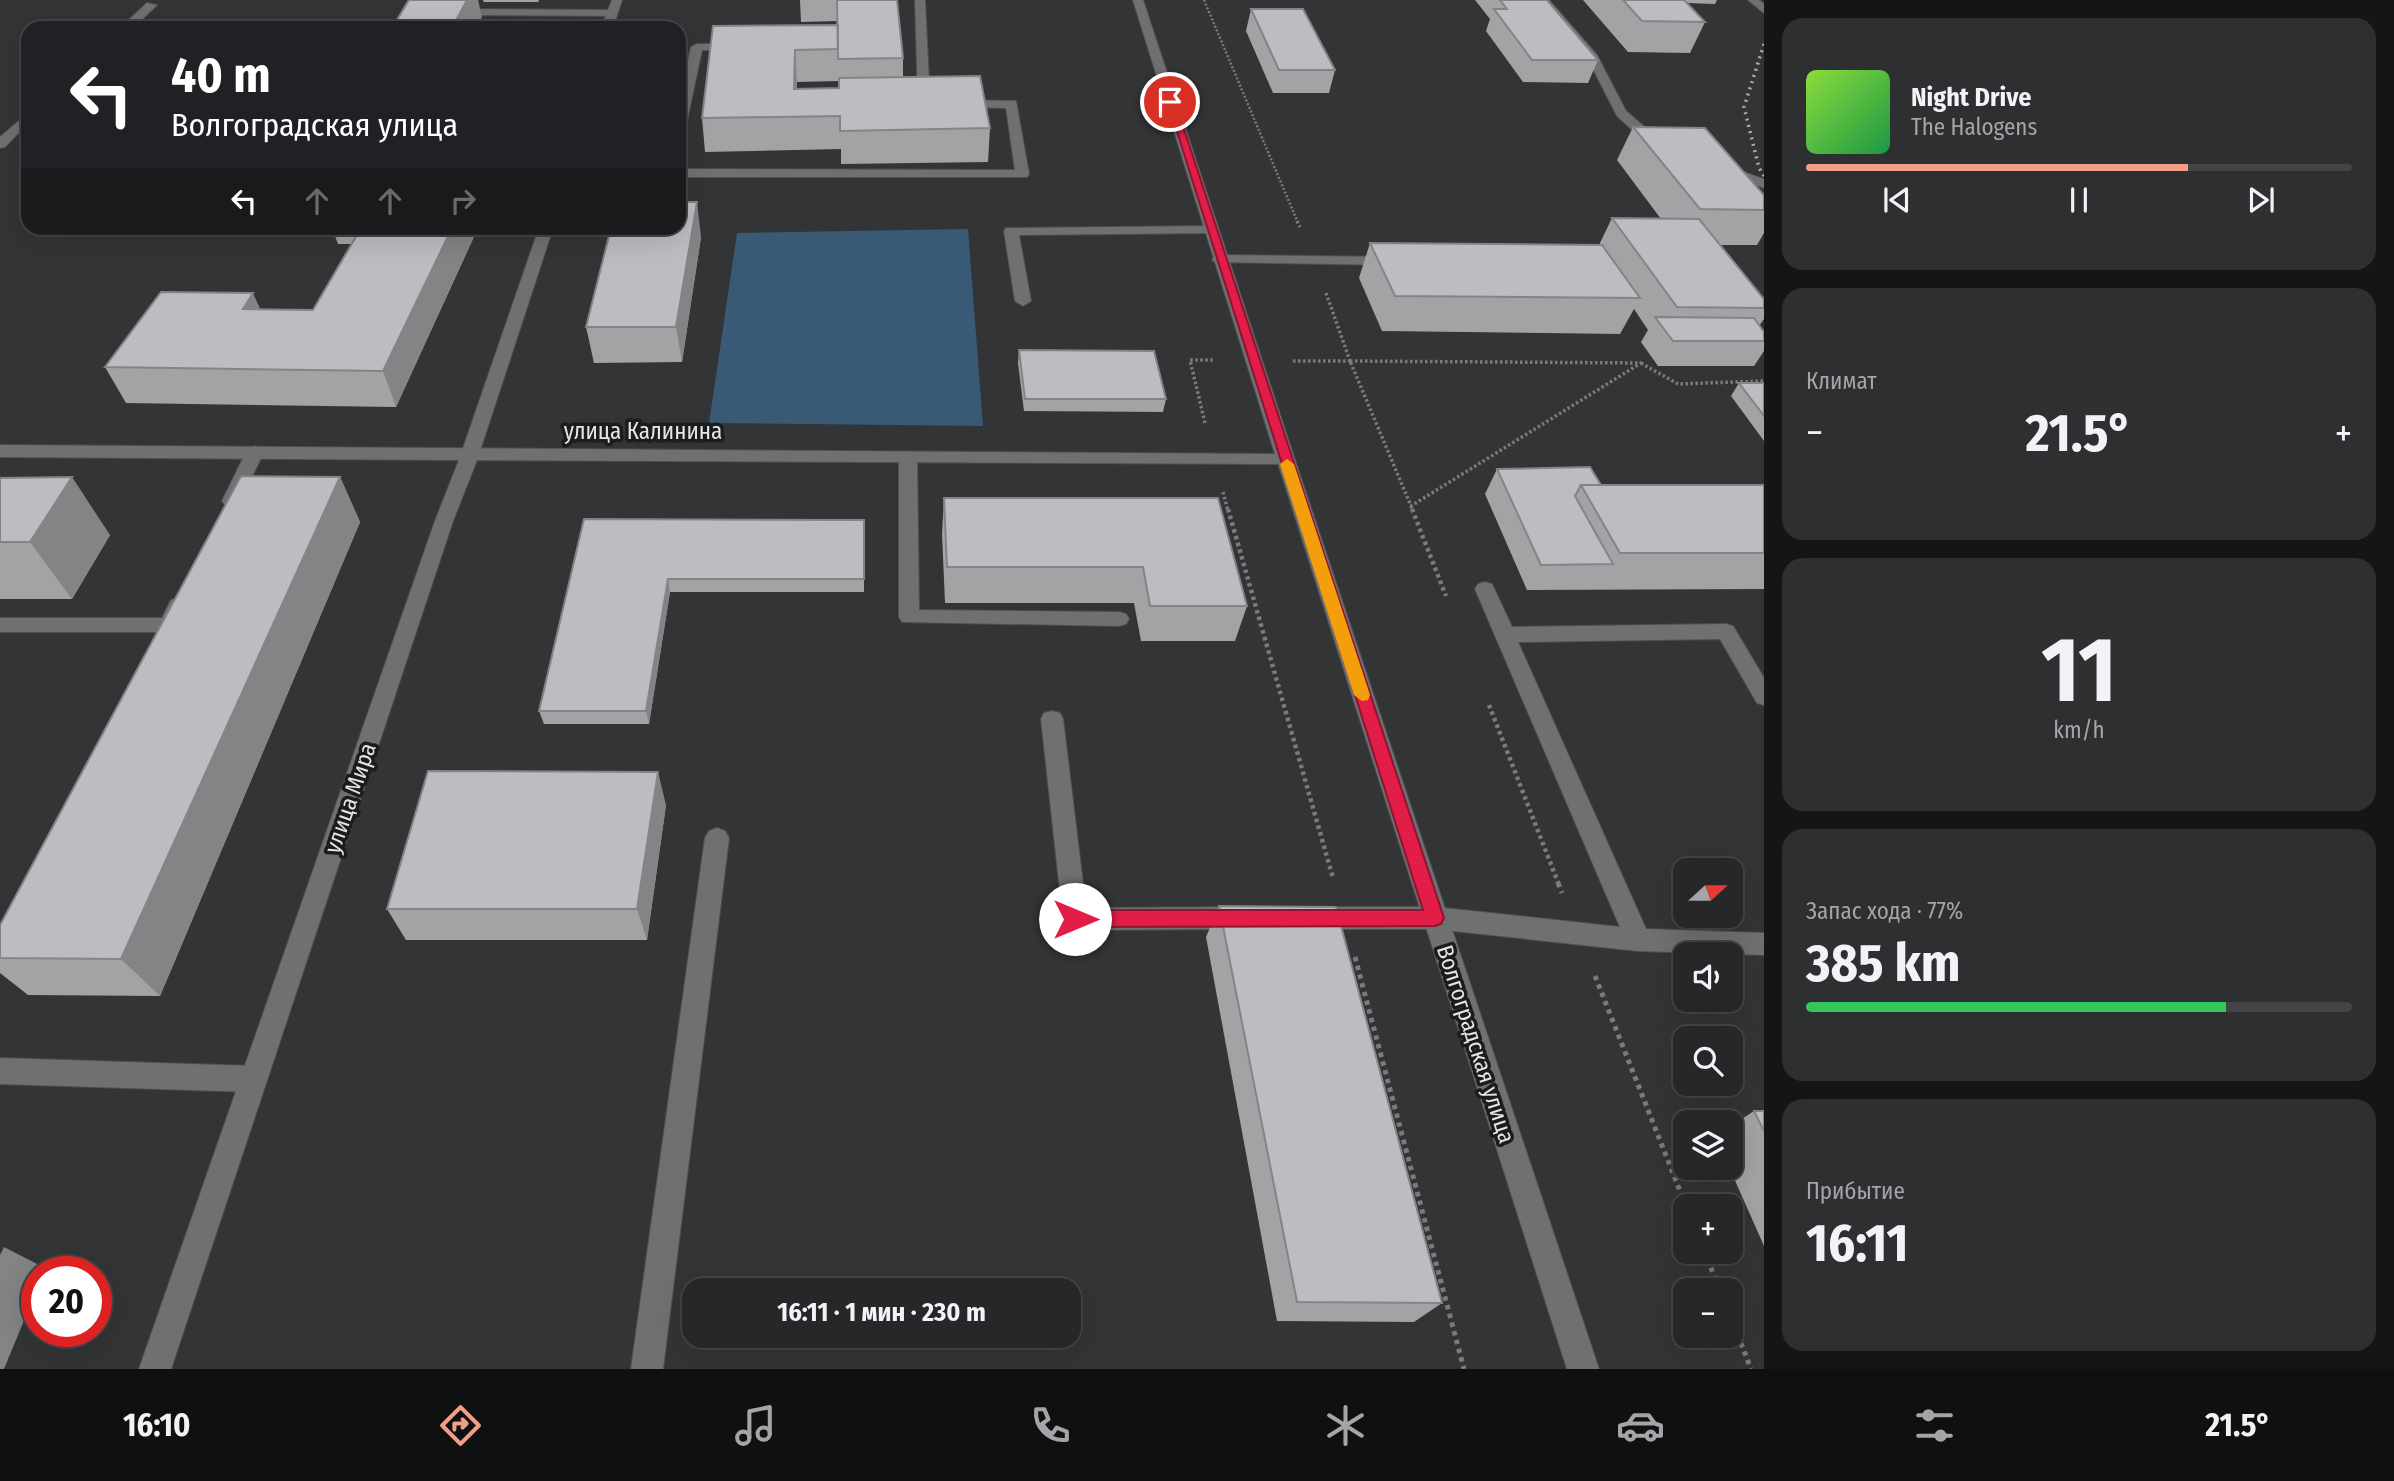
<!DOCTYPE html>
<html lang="ru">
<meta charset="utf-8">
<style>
body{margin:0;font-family:"Fira Sans Condensed",sans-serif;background:#2e2f30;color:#f1f3f6;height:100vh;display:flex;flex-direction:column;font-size:26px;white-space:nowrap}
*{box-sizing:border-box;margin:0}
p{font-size:23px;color:#a4a5a8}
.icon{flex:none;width:38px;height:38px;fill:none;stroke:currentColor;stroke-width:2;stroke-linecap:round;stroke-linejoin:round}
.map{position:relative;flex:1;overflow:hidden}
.details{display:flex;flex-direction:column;gap:18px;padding:18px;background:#151516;width:630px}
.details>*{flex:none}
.top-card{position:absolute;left:21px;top:21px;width:665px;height:214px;border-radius:21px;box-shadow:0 7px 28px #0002,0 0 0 2px #424445;background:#202124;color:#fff;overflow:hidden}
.needle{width:46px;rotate:69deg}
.controls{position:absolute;left:1673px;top:858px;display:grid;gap:14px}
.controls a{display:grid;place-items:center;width:70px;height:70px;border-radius:14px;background:#262728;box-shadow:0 7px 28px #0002,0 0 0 2px #424445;font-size:35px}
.speed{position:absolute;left:21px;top:1256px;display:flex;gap:14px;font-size:35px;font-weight:700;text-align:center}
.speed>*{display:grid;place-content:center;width:91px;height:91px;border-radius:50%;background:#262728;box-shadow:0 7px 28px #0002,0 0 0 2px #424445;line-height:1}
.speed .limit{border:10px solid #d22;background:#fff;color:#111}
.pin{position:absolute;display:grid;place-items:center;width:60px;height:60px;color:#fff;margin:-30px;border:4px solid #fff;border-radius:50%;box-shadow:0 2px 7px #0007}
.me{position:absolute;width:77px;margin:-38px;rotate:90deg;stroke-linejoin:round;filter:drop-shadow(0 0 5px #0008)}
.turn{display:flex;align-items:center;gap:24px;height:147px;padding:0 35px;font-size:32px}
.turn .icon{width:91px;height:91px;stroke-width:2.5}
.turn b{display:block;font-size:49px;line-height:60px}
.lanes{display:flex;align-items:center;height:66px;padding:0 35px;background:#0003;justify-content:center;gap:35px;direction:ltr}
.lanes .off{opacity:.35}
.big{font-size:52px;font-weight:700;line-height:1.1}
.details .widget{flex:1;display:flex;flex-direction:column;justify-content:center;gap:10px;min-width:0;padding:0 24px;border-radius:21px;background:#2e2f30}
.details .dial{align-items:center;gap:0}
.dial b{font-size:91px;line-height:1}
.song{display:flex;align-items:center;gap:21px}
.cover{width:84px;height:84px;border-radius:10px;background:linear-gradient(135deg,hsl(90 70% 55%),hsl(140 70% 35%))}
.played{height:7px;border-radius:4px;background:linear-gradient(90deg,#f49e88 70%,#424445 70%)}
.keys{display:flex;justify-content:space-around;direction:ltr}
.heat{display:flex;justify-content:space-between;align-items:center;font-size:38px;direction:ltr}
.charge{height:10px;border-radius:5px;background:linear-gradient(90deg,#34c759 77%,#424445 0)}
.trip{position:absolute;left:682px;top:1278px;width:399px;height:70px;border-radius:21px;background:#262728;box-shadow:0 7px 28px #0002,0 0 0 2px #424445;font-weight:700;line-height:70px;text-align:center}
.tab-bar{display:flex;height:112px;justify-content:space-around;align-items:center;background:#0f1010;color:#a4a5a8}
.tab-bar .icon{width:49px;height:49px}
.tab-bar .on{color:#f49e88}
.tab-bar b{font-size:32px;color:#f1f3f6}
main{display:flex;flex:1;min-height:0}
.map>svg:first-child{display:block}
.green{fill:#385a77}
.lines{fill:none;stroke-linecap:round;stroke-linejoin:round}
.service-casing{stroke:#4f5051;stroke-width:2}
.minor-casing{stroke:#4f5051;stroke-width:2}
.tertiary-casing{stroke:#4f5051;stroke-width:2}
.path-far3{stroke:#797b7c;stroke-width:2.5;stroke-dasharray:2 2;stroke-linecap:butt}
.path-far2{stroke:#797b7c;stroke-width:3.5;stroke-dasharray:2.5 2.5;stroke-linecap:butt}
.path-far1{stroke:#797b7c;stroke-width:4.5;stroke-dasharray:3.5 3.5;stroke-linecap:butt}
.path{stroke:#797b7c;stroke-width:5;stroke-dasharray:4.5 4.5;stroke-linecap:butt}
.service{fill:#6e7072;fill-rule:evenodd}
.minor{fill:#6e7072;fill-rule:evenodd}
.tertiary{fill:#6e7072;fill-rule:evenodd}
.rail{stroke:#aaabac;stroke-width:3.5;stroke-dasharray:2 4.5;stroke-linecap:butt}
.wall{fill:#a1a3a5;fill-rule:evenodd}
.shaded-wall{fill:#838486}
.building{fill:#bbbdc0;stroke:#838486;stroke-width:2}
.route{fill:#e11d48;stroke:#92132f;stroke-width:2}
.slow{fill:#f59e0b}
.labels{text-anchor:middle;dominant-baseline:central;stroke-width:7;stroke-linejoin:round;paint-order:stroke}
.street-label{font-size:23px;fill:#e4e5e6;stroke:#1b1c1d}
</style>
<main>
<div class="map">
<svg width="1764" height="1369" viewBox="0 0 1764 1369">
<rect width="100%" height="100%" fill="#323436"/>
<path class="green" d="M968,229L983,426L709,423L737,233Z"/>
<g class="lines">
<g class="service-casing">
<path id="service" d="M463,0H473L468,9L612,10L618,13L612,16L461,15L455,12Z
M915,0H925L930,103L924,107L918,103Z
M1538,0H1549L1597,55L1626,111L1662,142V148H1652L1617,116L1588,59Z
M1748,0H1759L1764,4V13Z
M147,3L157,5L133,28H120Z
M697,44H739L745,47L739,50H702L685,130L679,134V101L691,47Z
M956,100L1016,101L1029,174L1027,177H679V169L1015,170L1006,108L952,107V101Z
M20,120L28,121V129L23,128L5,147L0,148V137Z
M1723,165L1764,179V188L1718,172L1716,169Z
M1210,226L1215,227V233L1019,235L1031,301L1023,306L1015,301L1004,231L1006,228Z
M70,228H301L294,232H77Z
M1219,255L1392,257L1399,261L1392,265L1214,262L1212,259Z
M255,446L264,452L240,501L237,505H225L222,501L246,452Z
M908,452L917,458L919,610L1119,612L1126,614L1129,619L1126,624L1119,626L902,622L899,617V458Z
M1485,582L1492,584L1512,627L1726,624L1733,626L1764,678V705L1757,703L1720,639L1518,642L1646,929L1764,933V955L1638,951L1435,929H1311L1302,926L1299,918L1302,910L1311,907H1435L1620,927L1475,589L1478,584Z
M178,598L185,600L188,605L175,630L168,632H0V618H162L171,600Z
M1052,711L1060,713L1063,719L1086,908L1243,907L1252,910L1255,918L1252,926L1243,929L1075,930L1066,927L1063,919L1041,719L1044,713Z
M717,828L725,831L729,838L663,1369H631L705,838L709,831Z
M0,1058L254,1066L263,1070L267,1079L263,1088L254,1092L0,1084Z"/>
</g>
<g class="minor-casing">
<path id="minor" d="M612,0H622L613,28H601Z
M539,228H553L479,454L476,458H464L461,454Z
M1286,454L1295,460L1599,1369H1567L1277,460Z"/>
</g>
<g class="tertiary-casing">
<path id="tertiary" d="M1133,0H1143L1295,460L1292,464L477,460L453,521L171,1369H139L435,521L459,460L0,457V445L1275,454Z"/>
</g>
<path class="path-far3" d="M1204,0L1298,223"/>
<path class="path-far2" d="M1297,221L1300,227
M1326,293L1350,361
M1293,361H1350
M1350,361L1641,363L1411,506Z
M1641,363L1678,384L1764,381
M1205,423L1190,360H1214
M1223,492L1228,511
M1411,506L1413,511"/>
<path class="path-far1" d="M1228,509L1333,878
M1412,509L1446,596
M1489,705L1559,885"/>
<path class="path" d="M1558,883L1562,893
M1355,957L1464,1369
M1595,976L1686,1206
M1704,1251L1720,1290
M1731,1318L1751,1369"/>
<use href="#service" class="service"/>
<use href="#minor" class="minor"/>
<use href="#tertiary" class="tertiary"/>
<path class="rail" d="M1764,44L1744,107L1759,168L1764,176"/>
</g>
<path class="wall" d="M483,0H539L538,2H484Z
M800,0H897L903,58V77L990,128L988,162L841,164V149L705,152L702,118L713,26L838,25L837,21L801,22ZM839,81V88L797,89V82Z
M1475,0H1547L1598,60L1588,83L1523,82L1486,31L1490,19Z
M1583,0H1717L1715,4L1687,3L1705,22L1690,53L1628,52Z
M1251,9L1335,70L1329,93H1273L1246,31Z
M1633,127L1764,195V233L1757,245H1720L1764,299V319L1759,326L1764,332V351L1754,366H1658L1641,342L1648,330L1634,309L1620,334L1382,331L1359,278L1370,243L1599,245L1612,218L1661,219L1617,160Z
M332,228H478L396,407L126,403L105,367L260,309L313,310L351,244H338Z
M701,237L682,362L594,363L586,327Z
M1019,350L1166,399L1163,412L1024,411L1018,363Z
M1739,383H1764V441L1731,396Z
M1497,469L1601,485H1764V589L1527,590L1485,494Z
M340,477L360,522L160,996L28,995L0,973V925Z
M0,478L110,535L72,599H0Z
M944,498H1218L1247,606L1235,641H1141L1134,603H945L942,534Z
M584,519L864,520V592H670L649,724H544L539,711Z
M666,805L647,940H406L387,909Z
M1219,906L1442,1303L1414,1322L1277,1321L1206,937Z
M1754,1111H1764V1246L1729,1167H1731V1126Z"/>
<path class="shaded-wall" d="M467,0H478L482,17L477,28H452Z
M795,50L797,82L796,122L794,89Z
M697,202L701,237L682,362L676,327Z
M452,228H478L396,407L383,371Z
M253,293L269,329L243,309Z
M72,477L110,535L72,599L30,542Z
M340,477L360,522L160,996L121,959Z
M668,579L670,592L649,724L646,711Z
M658,772L666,805L647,940L637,909Z
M4,1247L45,1268L44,1272H37V1289L4,1369H0V1255Z"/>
<path class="building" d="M409,0H467L452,28H392Z
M837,0H897L903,58L838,59Z
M1500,0H1547L1598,60H1532L1494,9H1507Z
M1623,0H1684L1705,22L1642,21Z
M1251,9H1303L1335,70H1279Z
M838,25V49L795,50L794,89L839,88V78L980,76L990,128L840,131V116L702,118L713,26Z
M1633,127L1705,128L1764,195V210L1700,209Z
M679,202H697L676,327H586L611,228H679Z
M1612,218L1699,219L1764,299V308L1677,307Z
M361,228H452L383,371L105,367L161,292L253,293L243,309L313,310Z
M1370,243L1602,245L1640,298L1395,296Z
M1655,317L1754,318L1764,332V341H1673Z
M1019,350L1154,351L1166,399H1025Z
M1739,383H1764V416Z
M1590,467L1601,485H1581L1575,496L1613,564L1541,565L1497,469Z
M241,476L340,477L121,959L0,958V925Z
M72,477L30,542H0V478Z
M1581,485H1764V553H1620Z
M944,498H1218L1247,606H1150L1143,567H947Z
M584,519L864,520V579H668L646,711H539Z
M428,771L658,772L637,909H387Z
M1219,906L1336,907L1442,1303L1297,1302Z
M1754,1111H1764V1131Z"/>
<path class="route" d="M1167,100L1175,102L1444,918L1441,924L1435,926L1075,927L1069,925L1066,919L1069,913L1075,910H1423Z"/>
<path class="slow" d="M1287,459L1294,464L1370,695L1368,700L1362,701L1354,695L1280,464Z"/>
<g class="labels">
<g class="street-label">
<text x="643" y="431">улица Калинина</text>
<text transform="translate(350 798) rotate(-71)">улица Мира</text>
<text transform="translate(1476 1044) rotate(72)">Волгоградская улица</text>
</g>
</g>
</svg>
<div class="controls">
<a><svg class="needle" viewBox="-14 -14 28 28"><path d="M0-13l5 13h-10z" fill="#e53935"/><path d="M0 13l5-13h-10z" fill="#a4a5a8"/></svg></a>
<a><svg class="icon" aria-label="sound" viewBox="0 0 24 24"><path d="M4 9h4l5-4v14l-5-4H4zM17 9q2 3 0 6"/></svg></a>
<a><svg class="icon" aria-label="search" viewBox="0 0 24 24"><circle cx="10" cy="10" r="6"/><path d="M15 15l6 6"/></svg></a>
<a><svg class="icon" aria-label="layers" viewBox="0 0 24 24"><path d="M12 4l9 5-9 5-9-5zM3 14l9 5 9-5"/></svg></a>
<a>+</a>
<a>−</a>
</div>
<div class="speed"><div class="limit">20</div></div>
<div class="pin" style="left:1170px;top:102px;background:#d93025"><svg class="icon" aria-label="arrive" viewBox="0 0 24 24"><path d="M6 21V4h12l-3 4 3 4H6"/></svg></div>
<svg class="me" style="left:1075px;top:919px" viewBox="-20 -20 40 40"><circle r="19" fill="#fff"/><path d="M0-13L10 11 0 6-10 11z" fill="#e11d48"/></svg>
<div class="trip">16:11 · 1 мин · 230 m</div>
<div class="top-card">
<div class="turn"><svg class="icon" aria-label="left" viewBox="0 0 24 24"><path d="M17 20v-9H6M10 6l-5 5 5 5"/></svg><div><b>40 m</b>Волгоградская улица</div></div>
<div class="lanes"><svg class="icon" aria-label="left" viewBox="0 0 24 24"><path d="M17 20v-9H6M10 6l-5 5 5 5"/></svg><svg class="icon off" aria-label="ahead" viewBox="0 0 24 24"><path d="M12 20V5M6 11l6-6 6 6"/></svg><svg class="icon off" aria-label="ahead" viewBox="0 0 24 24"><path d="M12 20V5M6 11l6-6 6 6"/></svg><svg class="icon off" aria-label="right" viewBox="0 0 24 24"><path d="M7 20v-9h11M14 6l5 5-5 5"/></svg></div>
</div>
</div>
<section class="details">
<div class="widget">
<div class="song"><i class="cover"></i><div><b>Night Drive</b><p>The Halogens</p></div></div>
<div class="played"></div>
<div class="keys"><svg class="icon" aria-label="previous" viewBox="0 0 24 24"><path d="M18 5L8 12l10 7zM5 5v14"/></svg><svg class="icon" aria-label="pause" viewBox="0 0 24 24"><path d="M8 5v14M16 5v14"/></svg><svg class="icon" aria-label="next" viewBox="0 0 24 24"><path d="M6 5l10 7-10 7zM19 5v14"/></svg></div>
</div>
<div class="widget"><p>Климат</p>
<div class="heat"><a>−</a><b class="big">21.5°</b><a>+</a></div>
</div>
<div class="widget dial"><b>11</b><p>km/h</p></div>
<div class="widget"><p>Запас хода · 77%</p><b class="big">385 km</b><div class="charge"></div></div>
<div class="widget"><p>Прибытие</p><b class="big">16:11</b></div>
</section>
</main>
<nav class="tab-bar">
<b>16:10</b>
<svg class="icon on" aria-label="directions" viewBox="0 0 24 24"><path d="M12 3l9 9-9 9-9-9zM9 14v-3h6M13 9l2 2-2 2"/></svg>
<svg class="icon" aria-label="music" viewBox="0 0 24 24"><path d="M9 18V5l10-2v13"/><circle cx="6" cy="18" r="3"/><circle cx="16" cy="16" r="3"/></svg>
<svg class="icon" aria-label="phone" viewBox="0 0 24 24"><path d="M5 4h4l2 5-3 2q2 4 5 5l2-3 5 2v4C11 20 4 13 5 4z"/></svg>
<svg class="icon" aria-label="climate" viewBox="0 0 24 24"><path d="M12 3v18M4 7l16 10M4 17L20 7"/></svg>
<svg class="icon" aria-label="car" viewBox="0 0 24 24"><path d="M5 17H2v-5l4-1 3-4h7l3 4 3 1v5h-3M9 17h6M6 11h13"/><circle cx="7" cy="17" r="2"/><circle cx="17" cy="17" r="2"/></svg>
<svg class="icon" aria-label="filters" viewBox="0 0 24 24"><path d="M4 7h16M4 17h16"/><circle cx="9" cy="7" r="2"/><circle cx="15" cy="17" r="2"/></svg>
<b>21.5°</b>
</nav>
